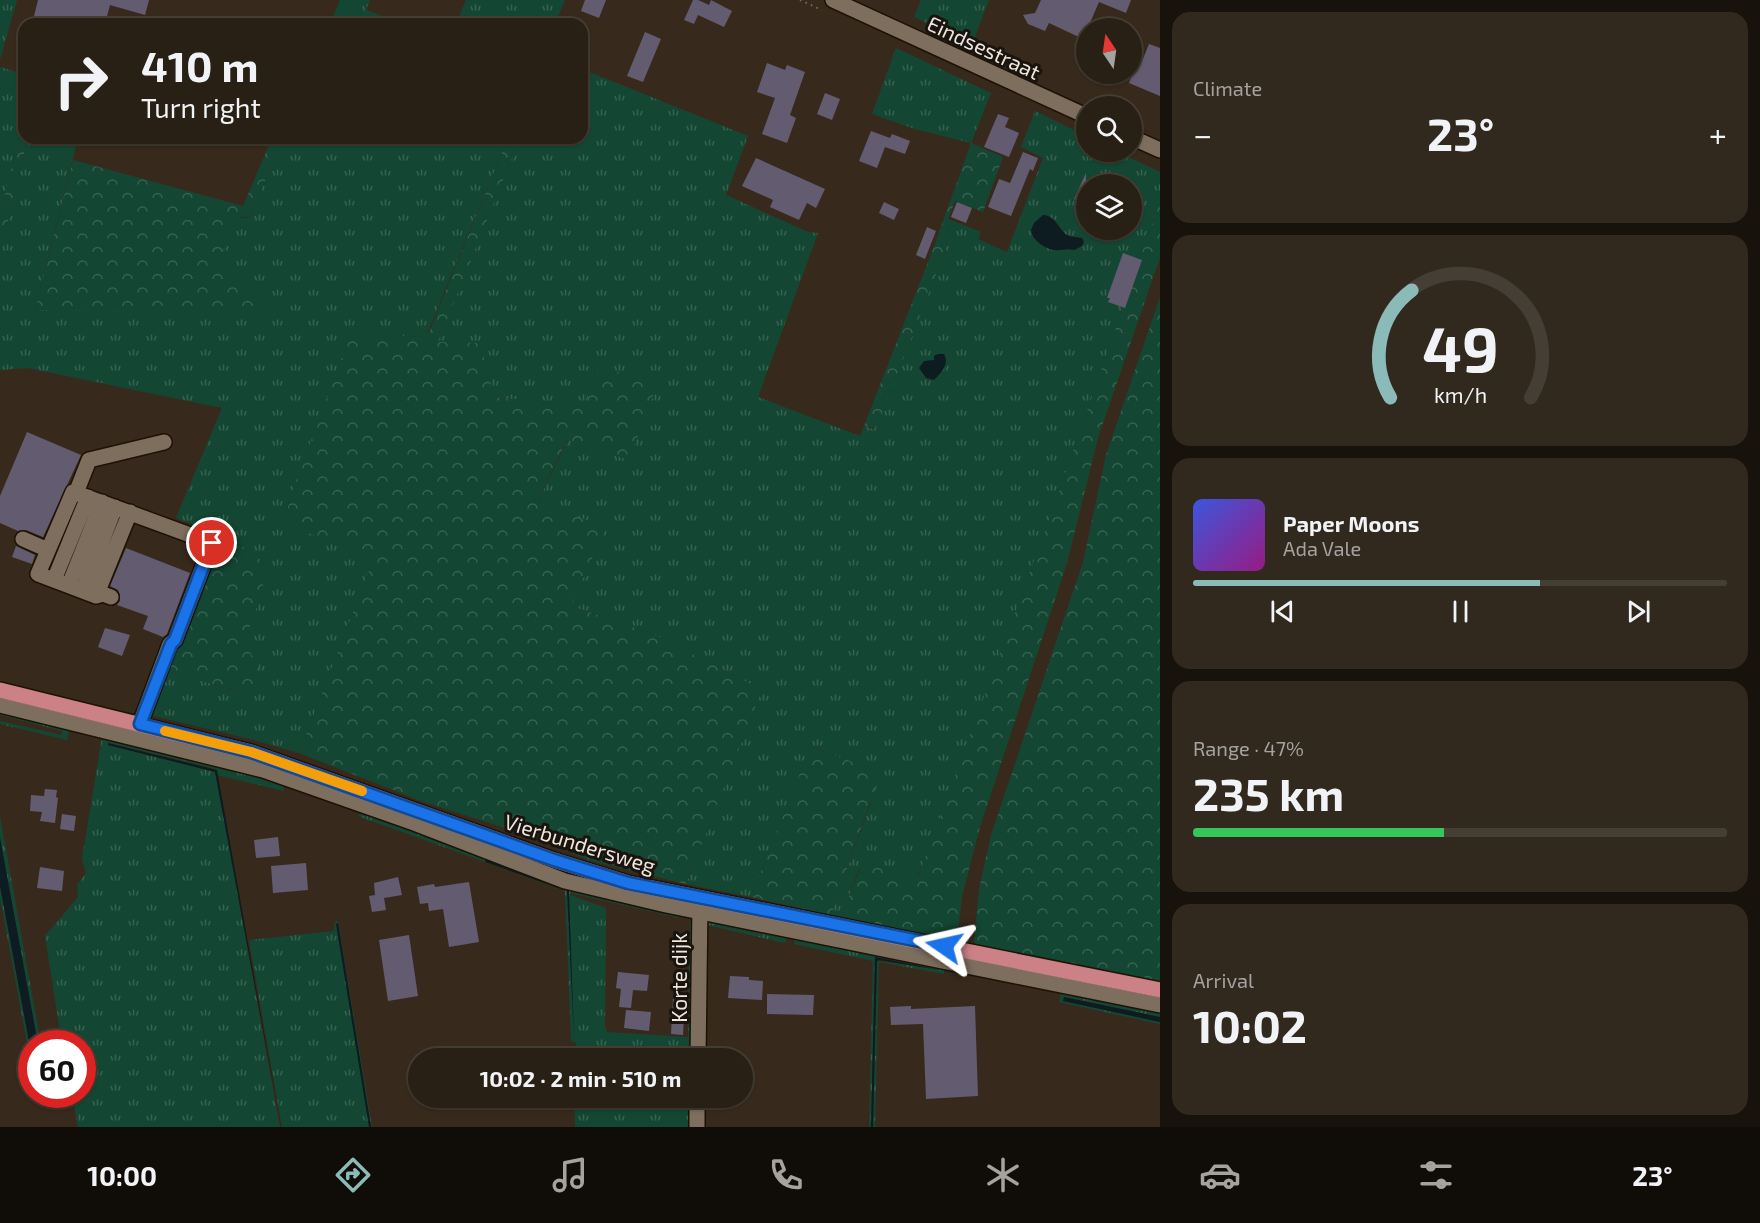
<!DOCTYPE html>
<meta charset="utf-8">
<style>
body{margin:0;font-family:"Exo 2",sans-serif;background:#31281e;color:#f1f3f6;height:100vh;display:flex;flex-direction:column;font-size:22px;white-space:nowrap}
*{box-sizing:border-box;margin:0}
p{font-size:20px;color:#a5a3a0}
.icon{flex:none;width:33px;height:33px;fill:none;stroke:currentColor;stroke-width:2;stroke-linecap:round;stroke-linejoin:round}
.map{position:relative;flex:1;overflow:hidden}
.details{display:flex;flex-direction:column;gap:12px;padding:12px;background:#17120c;width:600px}
.details>*{flex:none}
.banner{position:absolute;left:18px;top:18px;width:570px;height:126px;border-radius:18px;box-shadow:0 2px 4px #0004,0 0 0 2px #453e34;background:#292015;color:#f1f3f6;overflow:hidden}
.needle{width:39px;rotate:347deg}
.fabs{position:absolute;left:1076px;top:18px;display:grid;gap:12px}
.fabs a{display:grid;place-items:center;width:66px;height:66px;border-radius:50%;background:#292015;box-shadow:0 2px 4px #0004,0 0 0 2px #453e34;font-size:30px}
.speed{position:absolute;left:18px;top:1030px;display:flex;gap:12px;font-size:30px;font-weight:700;text-align:center}
.speed>*{display:grid;place-content:center;width:78px;height:78px;border-radius:50%;background:#292015;box-shadow:0 2px 4px #0004,0 0 0 2px #453e34;line-height:1}
.speed .limit{border:9px solid #d22;background:#fff;color:#111}
.pin{position:absolute;display:grid;place-items:center;width:51px;height:51px;color:#fff;margin:-26px;border:3px solid #fff;border-radius:50%;box-shadow:0 2px 6px #0007}
.me{position:absolute;width:66px;margin:-33px;rotate:281deg;stroke-linejoin:round;filter:drop-shadow(0 0 4px #0008)}
.turn{display:flex;align-items:center;gap:21px;height:126px;padding:0 24px;font-size:27px}
.turn .icon{width:78px;height:78px;stroke-width:2.5}
.turn b{display:block;font-size:42px;line-height:51px}
.big{font-size:45px;font-weight:700;line-height:1.1}
.details .widget{flex:1;display:flex;flex-direction:column;justify-content:center;gap:9px;min-width:0;padding:0 21px;border-radius:18px;background:#31281e}
.details .dial{align-items:center;gap:0}
.dial svg{height:156px;overflow:visible;fill:none;stroke:#453e34;stroke-width:7;stroke-linecap:round;text-anchor:middle}
.dial text{fill:#f1f3f6;stroke:none}
.song{display:flex;align-items:center;gap:18px}
.cover{width:72px;height:72px;border-radius:9px;background:linear-gradient(135deg,hsl(230 70% 55%),hsl(310 70% 35%))}
.played{height:6px;border-radius:3px;background:linear-gradient(90deg,#8bbbb9 65%,#453e34 65%)}
.keys{display:flex;justify-content:space-around;direction:ltr}
.heat{display:flex;justify-content:space-between;align-items:center;font-size:33px;direction:ltr}
.charge{height:9px;border-radius:4px;background:linear-gradient(90deg,#34c759 47%,#453e34 0)}
.trip{position:absolute;left:408px;top:1048px;width:345px;height:60px;border-radius:30px;background:#292015;box-shadow:0 2px 4px #0004,0 0 0 2px #453e34;font-weight:700;line-height:60px;text-align:center}
.menu{display:flex;height:96px;justify-content:space-around;align-items:center;background:#100d08;color:#a5a3a0}
.menu .icon{width:42px;height:42px}
.menu .active{color:#8bbbb9}
.menu b{font-size:27px;color:#f1f3f6}
main{display:flex;flex:1;min-height:0}
.map>svg:first-child{display:block}
.grass{fill:url(#grass-tufts);fill-rule:evenodd}
.forest{fill:url(#forest-crowns)}
.water{fill:#0d1c20}
.building{fill:#635c70}
.lines{fill:none;stroke-linecap:round;stroke-linejoin:round}
.minor-casing{stroke:#1e1205;stroke-width:18}
.major-casing{stroke:#1e1205;stroke-width:18}
.path{stroke:#776c5f;stroke-width:2;stroke-dasharray:1.5 4.5;stroke-linecap:butt}
.minor{stroke:#7d6e5e;stroke-width:15}
.major{stroke:#cb8186;stroke-width:15}
.route-casing{stroke:#114b97;stroke-width:15}
.route{stroke:#1a73e8;stroke-width:10}
.slow{stroke:#f59e0b;stroke-width:10}
.labels{text-anchor:middle;dominant-baseline:central;stroke-width:6;stroke-linejoin:round;paint-order:stroke}
.street-label{font-size:21px;fill:#efe6dd;stroke:#1a140e}
</style>
<main>
<div class="map">
<svg width="1160" height="1127" viewBox="0 0 1160 1127">
<defs>
<pattern id="grass-tufts" width="24" height="20" patternUnits="userSpaceOnUse" patternTransform="scale(1.5)"><rect width="24" height="20" fill="#134733"/><path d="M3 7l-1-3M5 7V3M7 7l1-3M15 17l-1-3M17 17v-4M19 17l1-3" fill="none" stroke="#366250"/></pattern>
<pattern id="forest-crowns" width="20" height="18" patternUnits="userSpaceOnUse" patternTransform="scale(1.5)"><rect width="20" height="18" fill="#134733"/><path d="M2 6a3 3 0 1 1 6 0M12 15a3 3 0 1 1 6 0" fill="none" stroke="#366250"/></pattern>
</defs>
<rect width="100%" height="100%" fill="#372a1c"/>
<path class="grass" d="M0,0H17L0,60Z
M340,0H370L366,10L405,24H330Z
M466,0H565L555,24H456Z
M921,0H989L972,44L914,17Z
M896,48L991,93L971,143L915,129L872,114Z
M0,67L24,74V117L0,215Z
M582,69L748,136L726,195L808,232L818,233L758,397L860,436L864,426L873,429L881,416L946,249L948,219L981,232L978,239L1007,252L1043,158L1021,147L1035,111L1086,136V152H1118L1160,172V201L1155,216L1054,506L925,862L916,877L870,864L859,869L845,906L843,917L831,915L834,906L870,805L879,772L814,747L800,773L751,897L686,884L762,690L656,635L571,606L537,503L584,407L494,397L480,344L437,342L520,138H582ZM1086,184H1131V230H1086ZM1054,219L1066,235L1082,238L1084,242L1082,246L1074,250L1066,248L1054,250L1033,238L1031,230Z
M28,138H78L35,310L272,301L221,271L218,266L234,217L247,218L250,217L283,138H508L427,334L423,337L351,333L287,508L293,527L361,551L366,557L369,571L299,753L254,740L150,715L167,671L251,695L258,663L247,650L246,640L267,573C260,545 201,528 176,518L222,408L28,368L0,370V253Z
M0,709L70,726L67,740L0,724V721L61,735L62,731L0,715Z
M102,737L283,780L284,791L217,775L216,769L109,743L108,745L215,771L280,1127H78L72,1095H82V1044H62L45,936L78,897L77,885L86,873L82,859Z
M366,810L676,911L679,918L570,893V895L606,908L605,1025L607,1032L688,1037L690,921L695,922V1059H572L571,1050H576V1043L571,1041L565,891L358,816Z
M0,816L41,1044H38L0,838Z
M0,886L31,1052V1064L0,898Z
M702,916L788,933L785,943L707,925L705,1058L708,1059H702Z
M338,921L372,1127H371L338,923L337,924L369,1127H282L249,940L334,931L335,922Z
M796,935L944,965V974L879,962L875,1127H873L877,961L934,968L882,958H875L871,1127H869L873,961L794,944Z
M1062,989L1160,1008V1017L1064,997L1063,1001L1160,1022V1024L1059,1002Z
M574,1098H688V1127H575Z"/>
<path class="forest" d="M24,117V138H28L0,253V215Z
M272,138H283L250,217H234L218,266L221,271L272,301L268,312L35,310L73,160L243,206Z
M508,138H520L438,342L480,343L494,397L584,407L600,366L657,385L629,460L567,440L537,502L606,527L571,606L656,635L762,690L686,884L588,860L537,838L421,801L299,753L369,571L366,557L361,551L296,529L288,523L286,517L290,497L351,333L423,337L429,332Z
M971,143L1003,157L983,212L955,201L948,219L946,249L881,416L875,428L864,426L933,249Z
M1160,201V257L1098,438L1067,563L980,827L962,896L957,941L843,917L845,906L863,862L867,861L870,864L916,877L919,874L1054,506Z
M1160,297V984L1038,957L983,947L975,945L974,942L979,889L991,835L1083,562L1106,455Z
M220,537C238,544 262,553 267,573L246,640C246,655 256,655 259,666C261,675 255,687 252,695L167,671Z
M813,747L877,771L880,774L831,915L751,897L800,773Z"/>
<path class="water" d="M1043,215C1056,216 1057,228 1067,235C1071,237 1077,237 1082,238L1084,242L1082,246L1074,250C1067,248 1060,251 1053,250C1043,247 1033,241 1031,230L1034,223Z
M938,354H944C950,364 941,373 934,380L926,378L919,368L924,361L934,360V356Z
M108,743L217,770L281,1127L215,772L108,745Z
M0,838L38,1044H32L31,1052L0,886Z
M486,859L566,888L569,891L574,1040L567,891L485,862Z
M338,923L339,929L371,1127H369L336,924Z
M875,957L939,970L879,960L877,961L873,1127H871Z
M1064,997L1160,1017V1022L1063,1001Z"/>
<path class="building" d="M38,0H149L145,15L110,5L105,24H32Z
M585,0H606L599,18L581,11Z
M693,0H698L709,5L711,0L732,11L724,27L698,15L694,24L684,20Z
M1041,0H1131L1126,13L1099,2L1083,39L1049,23L1045,31L1028,24L1023,15L1035,13Z
M645,32L661,39L643,82L627,76Z
M1149,44L1160,48V96L1129,83L1136,64L1140,66Z
M767,63L785,70L787,65L805,72L790,115L796,118L787,143L762,134L775,98L757,92Z
M825,93L840,99L832,120L817,114Z
M998,114L1009,118L1005,127L1019,133L1009,157L984,147Z
M871,131L890,138L892,134L910,141L905,154L885,147L877,168L859,161Z
M1023,152L1038,158L1033,171L1030,169L1011,216L988,207L999,179L1010,183Z
M756,158L825,189L816,208L807,203L799,220L770,207L773,200L742,186Z
M1086,173V205L1074,199Z
M884,202L899,209L894,220L879,213Z
M957,202L972,208L966,223L951,217Z
M927,227L936,231L925,259L916,255Z
M1123,253L1142,260L1125,308L1108,302L1110,298H1107Z
M27,432L81,455L43,537L26,530L18,531L0,523V496Z
M16,546L35,555L32,564L12,557Z
M126,548L190,573L167,634L163,637L143,629L148,616L117,605L120,601V595L118,590L110,586Z
M105,628L130,635L122,656L98,647Z
M45,789L57,790L56,797L58,798L55,823L40,821L42,812L30,811L31,795L44,796Z
M62,814L76,816L74,831L60,829Z
M278,837L280,856L256,858L254,840Z
M306,863L308,890L273,893L271,866Z
M40,867L64,871L62,891L37,888Z
M398,877L402,895L384,898L386,910L372,912L369,896L375,895L374,883Z
M469,882L479,942L449,947L443,909L429,911L428,903L420,904L417,887L434,884L435,887Z
M409,935L418,996L388,1001L379,940Z
M618,972L649,975L647,991L633,990L631,1008L619,1007L621,989L616,988Z
M730,976L749,977V980L763,981L762,1000L728,998Z
M767,994L814,995L813,1015L767,1014Z
M673,998H685L683,1035L671,1034Z
M911,1006V1009L975,1006L978,1096L926,1099L923,1024L891,1025L890,1007Z
M626,1010L651,1012L649,1031L624,1028Z"/>
<g class="lines">
<g class="minor-casing">
<path id="minor" d="M833,0L1086,116
M1131,137L1160,150
M76,493L89,460L164,442
M23,539L48,550
M54,580L88,497
M69,585L102,502
M83,591L115,507
M96,596L130,512
M111,597L103,594L96,596L38,574L73,492L212,543L175,640L170,644L140,724
M0,705L263,770L414,823L565,881L666,905L1160,1005
M698,1059L700,904
M697,1127V1098"/>
</g>
<g class="major-casing">
<path id="major" d="M0,690L251,752L554,860L628,883L1160,990"/>
</g>
<path class="path" d="M800,0L822,10"/>
<use href="#minor" class="minor"/>
<use href="#major" class="major"/>
</g>
<g class="lines">
<g class="route-casing">
<path id="route" d="M212,543L175,640L171,644L140,724L251,752L554,860L628,883L944,946"/>
</g>
<use href="#route" class="route"/>
<path class="slow" d="M165,731L251,752L362,791"/>
</g>
<g class="labels">
<g class="street-label">
<text transform="translate(984 47) rotate(25)">Eindsestraat</text>
<text transform="translate(580 843) rotate(17)">Vierbundersweg</text>
<text transform="translate(678 978) rotate(-90)">Korte dijk</text>
</g>
</g>
</svg>
<div class="fabs">
<a><svg class="needle" viewBox="-14 -14 28 28"><path d="M0-13l5 13h-10z" fill="#e53935"/><path d="M0 13l5-13h-10z" fill="#a5a3a0"/></svg></a>
<a><svg class="icon" aria-label="search" viewBox="0 0 24 24"><circle cx="10" cy="10" r="6"/><path d="M15 15l6 6"/></svg></a>
<a><svg class="icon" aria-label="layers" viewBox="0 0 24 24"><path d="M12 4l9 5-9 5-9-5zM3 14l9 5 9-5"/></svg></a>
</div>
<div class="speed"><div class="limit">60</div></div>
<div class="pin" style="left:212px;top:543px;background:#d93025"><svg class="icon" aria-label="arrive" viewBox="0 0 24 24"><path d="M6 21V4h12l-3 4 3 4H6"/></svg></div>
<svg class="me" style="left:944px;top:946px" viewBox="-20 -20 40 40"><path d="M0-17L14 15 0 8-14 15z" fill="#1a73e8" stroke="#fff" stroke-width="4"/></svg>
<div class="trip">10:02 · 2 min · 510 m</div>
<div class="banner">
<div class="turn"><svg class="icon" aria-label="right" viewBox="0 0 24 24"><path d="M7 20v-9h11M14 6l5 5-5 5"/></svg><div><b>410 m</b>Turn right</div></div>
</div>
</div>
<section class="details">
<div class="widget"><p>Climate</p>
<div class="heat"><a>−</a><b class="big">23°</b><a>+</a></div>
</div>
<div class="widget dial"><svg viewBox="0 0 100 80">
<path d="M14 69A42 42 0 1 1 86 69"/>
<path d="M14 69A42 42 0 0 1 25 14" stroke="#8bbbb9"/>
<text x="50" y="56" font-size="32" font-weight="700">49</text>
<text x="50" y="72" font-size="11">km/h</text>
</svg></div>
<div class="widget">
<div class="song"><i class="cover"></i><div><b>Paper Moons</b><p>Ada Vale</p></div></div>
<div class="played"></div>
<div class="keys"><svg class="icon" aria-label="previous" viewBox="0 0 24 24"><path d="M18 5L8 12l10 7zM5 5v14"/></svg><svg class="icon" aria-label="pause" viewBox="0 0 24 24"><path d="M8 5v14M16 5v14"/></svg><svg class="icon" aria-label="next" viewBox="0 0 24 24"><path d="M6 5l10 7-10 7zM19 5v14"/></svg></div>
</div>
<div class="widget"><p>Range · 47%</p><b class="big">235 km</b><div class="charge"></div></div>
<div class="widget"><p>Arrival</p><b class="big">10:02</b></div>
</section>
</main>
<nav class="menu">
<b>10:00</b>
<svg class="icon active" aria-label="directions" viewBox="0 0 24 24"><path d="M12 3l9 9-9 9-9-9zM9 14v-3h6M13 9l2 2-2 2"/></svg>
<svg class="icon" aria-label="music" viewBox="0 0 24 24"><path d="M9 18V5l10-2v13"/><circle cx="6" cy="18" r="3"/><circle cx="16" cy="16" r="3"/></svg>
<svg class="icon" aria-label="phone" viewBox="0 0 24 24"><path d="M5 4h4l2 5-3 2q2 4 5 5l2-3 5 2v4C11 20 4 13 5 4z"/></svg>
<svg class="icon" aria-label="climate" viewBox="0 0 24 24"><path d="M12 3v18M4 7l16 10M4 17L20 7"/></svg>
<svg class="icon" aria-label="car" viewBox="0 0 24 24"><path d="M5 17H2v-5l4-1 3-4h7l3 4 3 1v5h-3M9 17h6M6 11h13"/><circle cx="7" cy="17" r="2"/><circle cx="17" cy="17" r="2"/></svg>
<svg class="icon" aria-label="filters" viewBox="0 0 24 24"><path d="M4 7h16M4 17h16"/><circle cx="9" cy="7" r="2"/><circle cx="15" cy="17" r="2"/></svg>
<b>23°</b>
</nav>
